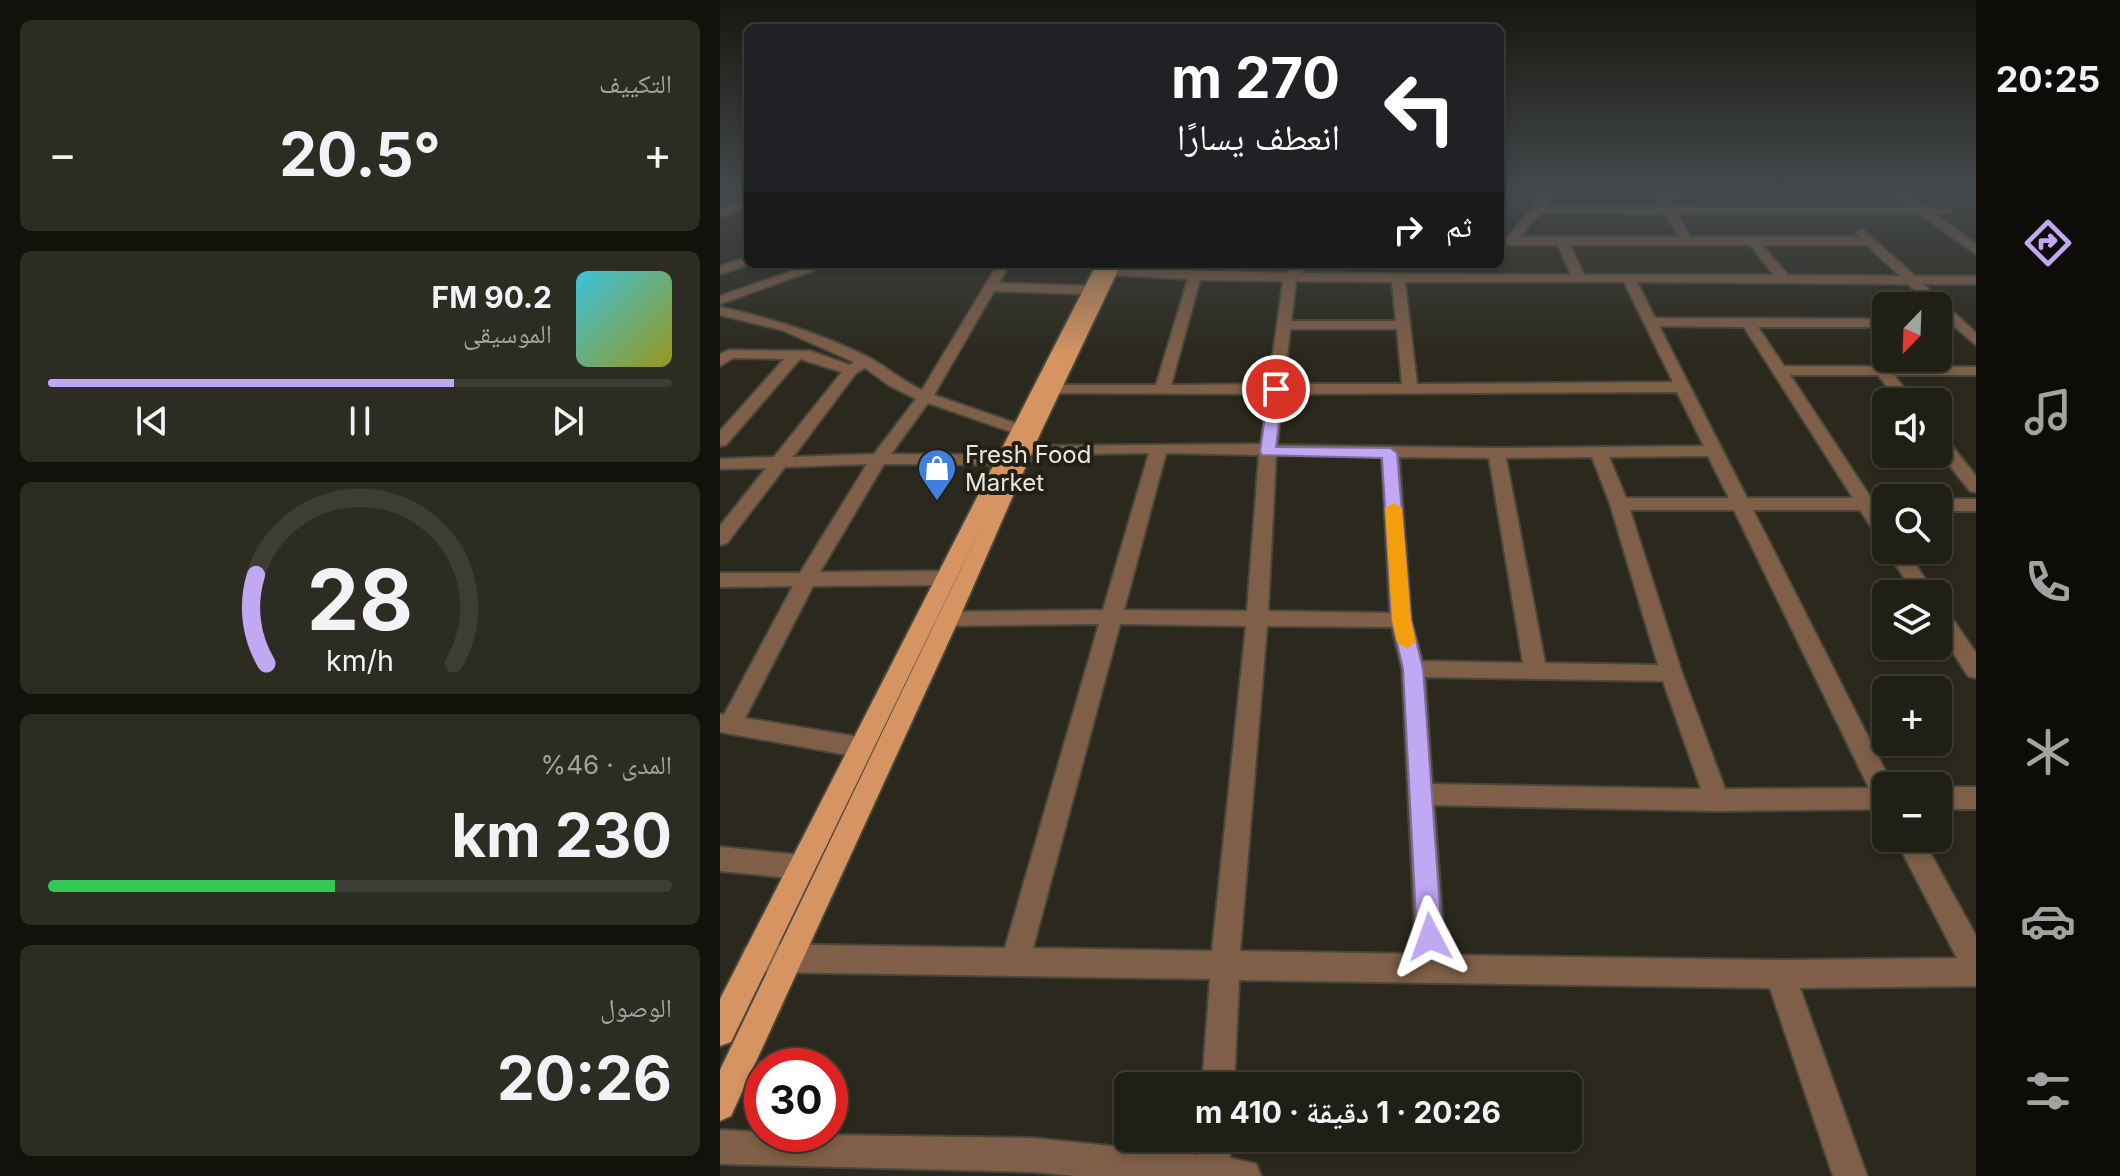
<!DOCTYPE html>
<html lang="ar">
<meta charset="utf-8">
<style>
body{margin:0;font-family:Inter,"Noto Naskh Arabic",sans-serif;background:#2d2c23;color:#f1f3f6;direction:rtl;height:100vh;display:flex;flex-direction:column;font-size:30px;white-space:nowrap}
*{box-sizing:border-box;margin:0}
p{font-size:26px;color:#a2a2a1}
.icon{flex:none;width:44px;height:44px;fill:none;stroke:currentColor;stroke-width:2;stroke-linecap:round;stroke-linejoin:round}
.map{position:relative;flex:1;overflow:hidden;direction:ltr}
.sheet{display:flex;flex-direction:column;gap:20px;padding:20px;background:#12110c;width:720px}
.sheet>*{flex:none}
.top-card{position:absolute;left:24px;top:24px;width:760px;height:244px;border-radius:12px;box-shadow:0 4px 12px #0003,0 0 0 2px #3d3d35;direction:rtl;background:#202124;color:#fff;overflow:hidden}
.needle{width:52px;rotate:203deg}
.tools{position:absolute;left:1152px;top:292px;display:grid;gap:16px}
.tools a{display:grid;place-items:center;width:80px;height:80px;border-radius:12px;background:#201f16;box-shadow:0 4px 12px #0003,0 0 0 2px #3d3d35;font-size:40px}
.speed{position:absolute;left:24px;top:1048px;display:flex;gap:16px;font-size:40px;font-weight:700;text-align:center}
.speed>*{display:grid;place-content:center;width:104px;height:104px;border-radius:50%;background:#201f16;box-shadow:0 4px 12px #0003,0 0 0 2px #3d3d35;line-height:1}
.speed .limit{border:12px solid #d22;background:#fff;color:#111}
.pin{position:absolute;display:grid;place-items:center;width:68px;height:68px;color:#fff;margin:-34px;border:4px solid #fff;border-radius:50%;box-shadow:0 2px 8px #0007}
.me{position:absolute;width:88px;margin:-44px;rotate:356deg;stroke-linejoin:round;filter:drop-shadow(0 0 6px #0008)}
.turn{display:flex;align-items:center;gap:28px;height:168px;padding:0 32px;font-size:36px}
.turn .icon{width:104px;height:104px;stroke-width:2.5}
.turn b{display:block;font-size:56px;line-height:68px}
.then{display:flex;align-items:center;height:76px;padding:0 32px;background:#0003;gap:16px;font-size:30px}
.big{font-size:60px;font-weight:700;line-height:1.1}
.sheet .card{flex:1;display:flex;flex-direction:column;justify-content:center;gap:12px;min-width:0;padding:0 28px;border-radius:12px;background:#2d2c23}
.sheet .dial{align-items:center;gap:0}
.dial svg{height:208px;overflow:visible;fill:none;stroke:#3d3d35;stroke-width:7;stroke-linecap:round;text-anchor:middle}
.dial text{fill:#f1f3f6;stroke:none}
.song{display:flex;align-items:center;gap:24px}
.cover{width:96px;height:96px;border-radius:12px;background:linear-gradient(135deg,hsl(190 70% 55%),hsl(60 70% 35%))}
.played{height:8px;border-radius:4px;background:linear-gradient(90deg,#c1a8f3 65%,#3d3d35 65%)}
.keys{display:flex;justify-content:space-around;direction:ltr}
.heat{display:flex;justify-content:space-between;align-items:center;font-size:44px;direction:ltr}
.charge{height:12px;border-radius:6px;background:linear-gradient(90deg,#34c759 46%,#3d3d35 0)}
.trip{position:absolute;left:394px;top:1072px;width:468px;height:80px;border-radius:12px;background:#201f16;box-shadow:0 4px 12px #0003,0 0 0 2px #3d3d35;font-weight:700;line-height:80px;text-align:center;direction:rtl}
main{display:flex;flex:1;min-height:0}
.tabs{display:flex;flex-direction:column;width:144px;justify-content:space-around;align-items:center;background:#0d0c09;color:#a2a2a1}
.tabs .icon{width:56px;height:56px}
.tabs .on{color:#c1a8f3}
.tabs b{font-size:36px;color:#f1f3f6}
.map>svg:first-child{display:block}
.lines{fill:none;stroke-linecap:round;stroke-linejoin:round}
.minor-casing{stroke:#49473c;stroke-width:4}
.major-casing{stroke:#49473c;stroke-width:4}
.minor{fill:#7f5f47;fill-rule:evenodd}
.major{fill:#d59461;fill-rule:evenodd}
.route{fill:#c1a8f3;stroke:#7d6d9e;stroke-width:2}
.slow{fill:#f59e0b}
.labels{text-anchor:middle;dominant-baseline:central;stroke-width:8;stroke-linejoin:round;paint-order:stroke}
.poi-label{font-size:24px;fill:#e8e6de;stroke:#221f14;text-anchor:start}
</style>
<main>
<nav class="tabs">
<b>20:25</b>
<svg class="icon on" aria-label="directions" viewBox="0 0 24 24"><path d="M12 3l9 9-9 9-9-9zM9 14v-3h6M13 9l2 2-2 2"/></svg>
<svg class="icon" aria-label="music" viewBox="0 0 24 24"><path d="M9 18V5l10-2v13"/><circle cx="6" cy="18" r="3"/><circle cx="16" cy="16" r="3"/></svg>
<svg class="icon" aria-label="phone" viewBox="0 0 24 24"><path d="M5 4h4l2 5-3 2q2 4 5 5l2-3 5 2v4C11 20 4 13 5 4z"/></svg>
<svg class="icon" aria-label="climate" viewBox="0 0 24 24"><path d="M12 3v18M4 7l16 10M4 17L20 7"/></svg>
<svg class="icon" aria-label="car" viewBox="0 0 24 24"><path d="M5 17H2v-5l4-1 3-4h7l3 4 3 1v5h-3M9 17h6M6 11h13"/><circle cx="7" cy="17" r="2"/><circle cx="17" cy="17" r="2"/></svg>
<svg class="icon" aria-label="filters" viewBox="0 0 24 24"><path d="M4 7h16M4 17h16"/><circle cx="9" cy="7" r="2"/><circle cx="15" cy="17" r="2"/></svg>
</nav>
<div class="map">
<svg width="1256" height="1176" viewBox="0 0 1256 1176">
<rect width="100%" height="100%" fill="#2b291d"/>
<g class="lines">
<g class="minor-casing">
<path id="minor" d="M827,191H837L825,207H941L932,191H974L969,194L946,197L952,207L1191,208L1171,191H1182L1206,208L1231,209V213L1215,214L1256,244V254L1200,214H957L971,237H1140L1136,233L1142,229L1195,276H1256V284H1203L1256,333V345L1218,312V306H1211L1188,284L917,282L935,318L1166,319V327H1038L1064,366L1256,367V375H1174L1195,402H1179L1158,375H1070L1151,498H1166V510H1159L1166,521V541L1159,539L1140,510H1033L1173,786H1166V809L997,811L714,805L725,955L1060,960L1237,958L1175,838H1202L1256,936V986L1080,988L1147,1176H1113L1050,988L519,980L514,1086H482L490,979L35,972L25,968L21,958L25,948L35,944L285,948L379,624L213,626L206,624L203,619L206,614L213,612L383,610L429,453L306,455L300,454L298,450L300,446L541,444L548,394L330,393V387L335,385H436L468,279L392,275L386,271L388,268L566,273L579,265L585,269L581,273L851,275L838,245H780V237H788ZM820,213L945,214L960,237H800ZM850,245H1030L1054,275H864ZM1042,245H1147L1180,276L1068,275ZM480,280L563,281L549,384L451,385ZM576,281L672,282L676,321H571ZM685,282H904L953,382L697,384ZM939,326L1024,327L1133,498H1027ZM570,329H677L682,384H564ZM957,392L984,446L777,448L557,445L563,394ZM446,453L539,455L527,611L404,610ZM556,455L662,456L670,613L548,611ZM988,456L1009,498H906L889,457ZM679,457L769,458L803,663L702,661L691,620ZM872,457L890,504L938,665L825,663L786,458ZM910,510H1014L1149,788L1005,789L962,673ZM400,624L526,626L492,951L313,948ZM547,626L672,627L682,669L696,954L520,951ZM705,677L943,681L981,789L712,784Z
M28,200V207L0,216V209Z
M28,257V264H31L0,274V266Z
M93,264H111L0,304V296Z
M278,264H290L279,283L366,286L373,290L366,294L274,291L214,395L318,431L320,434L318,437H306L208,403L171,454L302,455L311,460L302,465L164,464L100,572L225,571L235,578L225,585L93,586L25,718L139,737L147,740L151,747L147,754L139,757L0,732V714L4,715L73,586L0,587V573H80L147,464L65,467L7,543L0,545V526L46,468L0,469V459L54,457L122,372L80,359L6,445L0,446V431L64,359L13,358L0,366V354L9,350L90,351L130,365L134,362L62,330L0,315V307C53,319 99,333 148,357C167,367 182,381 202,390ZM145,368L170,386L196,399L154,454L73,457L136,373Z
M1218,435L1224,436L1256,476V492L1250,491L1218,451Z
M1218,499H1256V511H1218Z
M1166,550H1186L1215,594H1195Z
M1218,606L1225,608L1256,653V678L1248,676L1218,629Z
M1218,787H1256V809H1218Z
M0,847L81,855L90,859L94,867L90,875L81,879L0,871Z
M0,1130L42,1132V1134L313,1138L477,1155L479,1138H511L510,1158L536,1164L541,1176H357L313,1172L0,1164Z"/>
</g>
<g class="major-casing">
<path id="major" d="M388,264L387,268L389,264H401L320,434L239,619L11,1116L0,1121V1070L263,523L11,1042L0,1046V999L376,265Z"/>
</g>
<use href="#minor" class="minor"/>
<use href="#major" class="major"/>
</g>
<linearGradient id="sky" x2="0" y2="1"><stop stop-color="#181710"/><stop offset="0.54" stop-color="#44494c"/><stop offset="1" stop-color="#44494c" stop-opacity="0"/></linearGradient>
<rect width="1256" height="355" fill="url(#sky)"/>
<path class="route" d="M556,385L563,389L556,447L670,448L677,453L691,620L703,669L722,937L719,946L710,950L701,946L697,937L683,669L672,620L662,458L542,455L540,452L549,389Z"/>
<path class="slow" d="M674,503L682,508L691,620L696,642L687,649L677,642L672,620L665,508Z"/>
<defs>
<g id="shop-pin" transform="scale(2)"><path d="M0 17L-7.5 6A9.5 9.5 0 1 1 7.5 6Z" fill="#3f7fe0" stroke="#221f14"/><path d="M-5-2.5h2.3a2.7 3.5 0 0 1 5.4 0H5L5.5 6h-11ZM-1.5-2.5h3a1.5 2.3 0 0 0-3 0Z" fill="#fff"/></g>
</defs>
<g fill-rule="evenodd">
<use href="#shop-pin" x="217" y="468"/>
</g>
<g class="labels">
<g class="poi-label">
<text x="245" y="454">Fresh Food<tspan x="245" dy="28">Market</tspan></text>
</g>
</g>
</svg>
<div class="tools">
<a><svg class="needle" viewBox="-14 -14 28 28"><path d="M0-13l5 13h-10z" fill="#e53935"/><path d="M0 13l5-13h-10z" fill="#a2a2a1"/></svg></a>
<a><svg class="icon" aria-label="sound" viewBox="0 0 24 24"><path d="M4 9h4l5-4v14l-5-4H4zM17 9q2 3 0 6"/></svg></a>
<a><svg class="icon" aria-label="search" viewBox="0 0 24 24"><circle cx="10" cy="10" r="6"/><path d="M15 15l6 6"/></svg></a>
<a><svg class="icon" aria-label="layers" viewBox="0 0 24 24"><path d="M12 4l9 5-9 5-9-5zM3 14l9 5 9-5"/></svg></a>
<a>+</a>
<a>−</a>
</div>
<div class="speed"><div class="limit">30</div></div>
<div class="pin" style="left:556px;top:389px;background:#d93025"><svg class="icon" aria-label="arrive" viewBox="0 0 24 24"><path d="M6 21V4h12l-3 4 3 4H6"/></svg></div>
<svg class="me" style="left:710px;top:937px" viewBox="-20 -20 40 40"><path d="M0-17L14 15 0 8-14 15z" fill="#c1a8f3" stroke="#fff" stroke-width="4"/></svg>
<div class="trip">20:26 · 1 دقيقة · 410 m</div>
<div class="top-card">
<div class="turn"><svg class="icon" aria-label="left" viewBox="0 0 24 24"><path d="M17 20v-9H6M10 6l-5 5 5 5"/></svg><div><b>270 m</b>انعطف يسارًا</div></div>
<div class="then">ثم<svg class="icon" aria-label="right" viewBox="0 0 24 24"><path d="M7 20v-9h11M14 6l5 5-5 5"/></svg></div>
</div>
</div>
<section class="sheet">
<div class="card"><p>التكييف</p>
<div class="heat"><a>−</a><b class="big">20.5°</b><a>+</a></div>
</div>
<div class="card">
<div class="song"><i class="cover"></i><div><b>90.2 FM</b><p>الموسيقى</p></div></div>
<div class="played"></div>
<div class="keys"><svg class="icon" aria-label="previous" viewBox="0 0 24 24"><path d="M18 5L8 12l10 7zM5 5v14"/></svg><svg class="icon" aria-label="pause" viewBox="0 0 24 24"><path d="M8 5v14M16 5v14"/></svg><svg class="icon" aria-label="next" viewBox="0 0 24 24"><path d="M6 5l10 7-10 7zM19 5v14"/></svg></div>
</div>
<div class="card dial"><svg viewBox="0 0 100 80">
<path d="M14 69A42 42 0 1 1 86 69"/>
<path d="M14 69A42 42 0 0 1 10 35" stroke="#c1a8f3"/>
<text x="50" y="56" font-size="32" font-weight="700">28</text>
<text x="50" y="72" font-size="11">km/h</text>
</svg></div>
<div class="card"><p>المدى · 46%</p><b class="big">230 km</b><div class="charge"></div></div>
<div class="card"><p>الوصول</p><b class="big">20:26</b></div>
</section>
</main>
